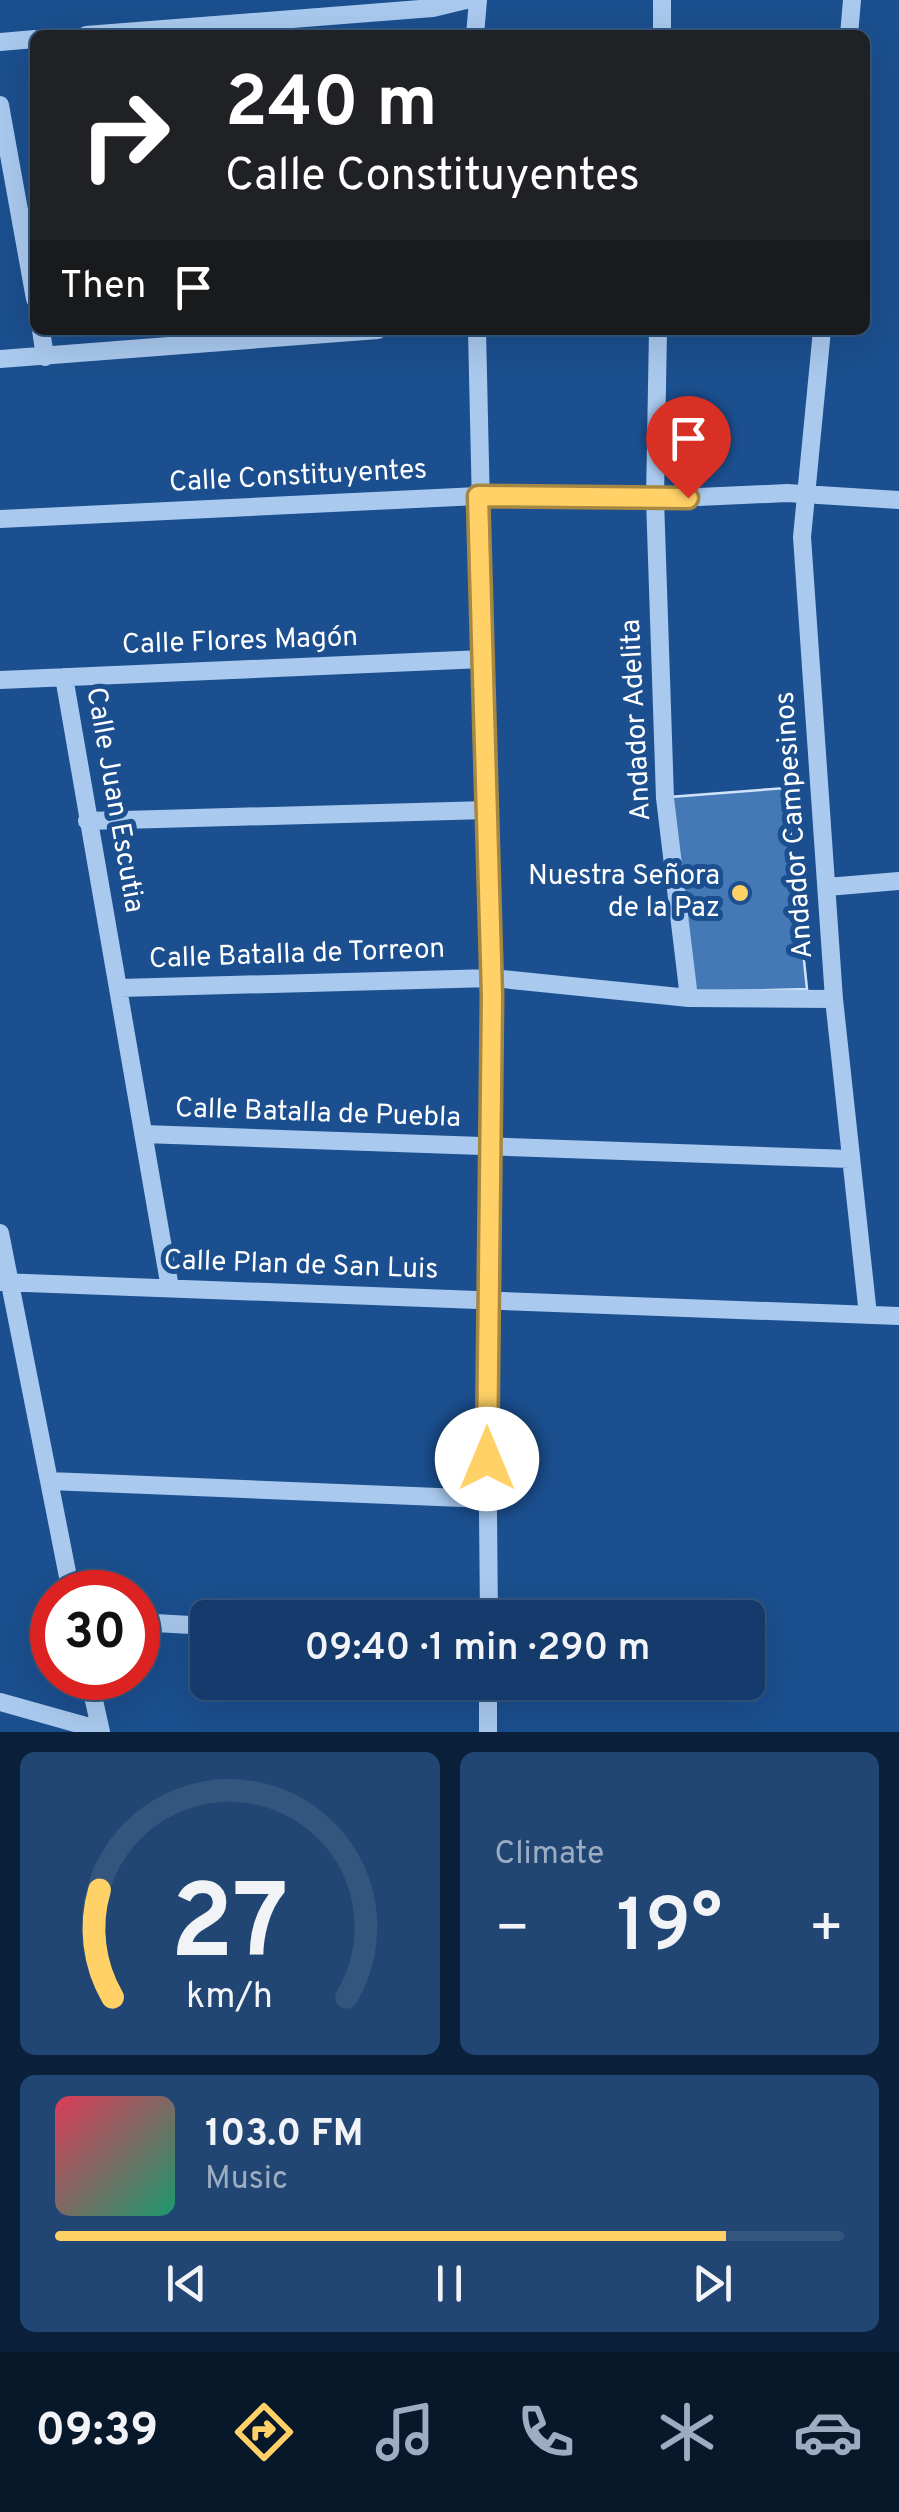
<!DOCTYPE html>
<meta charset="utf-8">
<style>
body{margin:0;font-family:Overpass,sans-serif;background:#214673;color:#f1f3f6;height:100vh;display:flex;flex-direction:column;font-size:38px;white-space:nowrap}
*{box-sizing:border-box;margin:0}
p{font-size:32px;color:#9dadc1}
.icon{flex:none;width:55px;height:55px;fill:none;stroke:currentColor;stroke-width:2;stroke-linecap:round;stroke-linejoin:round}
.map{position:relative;height:1732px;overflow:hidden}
.panel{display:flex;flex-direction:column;gap:20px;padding:20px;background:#0b203b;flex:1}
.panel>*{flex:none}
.guide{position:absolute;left:30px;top:30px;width:840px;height:305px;border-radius:15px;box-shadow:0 10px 40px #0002,0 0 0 2px #33557e;background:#202124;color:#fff;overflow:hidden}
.speed{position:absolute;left:30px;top:1570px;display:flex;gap:20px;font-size:50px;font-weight:700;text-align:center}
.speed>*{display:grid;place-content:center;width:130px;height:130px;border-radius:50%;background:#143b6b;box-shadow:0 10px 40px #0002,0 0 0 2px #33557e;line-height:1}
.speed .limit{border:15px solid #d22;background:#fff;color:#111}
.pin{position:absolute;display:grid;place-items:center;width:85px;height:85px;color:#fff;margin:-102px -42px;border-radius:50% 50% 50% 0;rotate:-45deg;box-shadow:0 0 10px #0007}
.pin .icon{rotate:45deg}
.me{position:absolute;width:110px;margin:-55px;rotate:0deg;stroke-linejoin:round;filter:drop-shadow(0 0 8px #0008)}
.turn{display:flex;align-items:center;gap:35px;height:210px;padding:0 30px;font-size:45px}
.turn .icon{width:130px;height:130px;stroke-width:2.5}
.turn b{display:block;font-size:70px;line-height:85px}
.then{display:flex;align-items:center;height:95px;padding:0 30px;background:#0003;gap:20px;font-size:38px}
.big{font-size:75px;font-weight:600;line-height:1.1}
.panel .widget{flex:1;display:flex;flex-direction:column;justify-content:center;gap:15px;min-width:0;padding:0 35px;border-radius:15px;background:#214673}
.panel .dial{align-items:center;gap:0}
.dial svg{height:260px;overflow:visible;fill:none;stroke:#33557e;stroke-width:7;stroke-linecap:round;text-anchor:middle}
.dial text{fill:#f1f3f6;stroke:none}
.song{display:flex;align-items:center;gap:30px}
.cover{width:120px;height:120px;border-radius:15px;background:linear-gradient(135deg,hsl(350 70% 55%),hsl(160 70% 35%))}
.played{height:10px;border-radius:5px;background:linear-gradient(90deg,#ffd166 85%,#33557e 85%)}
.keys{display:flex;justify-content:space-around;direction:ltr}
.heat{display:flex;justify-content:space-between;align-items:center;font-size:55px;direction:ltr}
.panel .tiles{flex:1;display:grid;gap:20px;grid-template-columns:1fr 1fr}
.widget:last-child{grid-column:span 2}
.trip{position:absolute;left:190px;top:1600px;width:575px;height:100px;border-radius:15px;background:#143b6b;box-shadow:0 10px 40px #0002,0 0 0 2px #33557e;font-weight:600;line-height:100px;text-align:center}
.tab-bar{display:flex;height:160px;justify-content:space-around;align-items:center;background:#08182b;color:#9dadc1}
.tab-bar .icon{width:70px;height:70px}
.tab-bar .on{color:#ffd166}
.tab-bar b{font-size:45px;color:#f1f3f6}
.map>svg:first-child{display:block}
.building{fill:#4478b7;stroke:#cfe3fa;stroke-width:2.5}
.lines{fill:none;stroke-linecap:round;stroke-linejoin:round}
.minor{stroke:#a9c9ee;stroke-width:18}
.route-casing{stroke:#a68842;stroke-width:25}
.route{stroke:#ffd166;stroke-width:18}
.poi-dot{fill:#ffd166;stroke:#1b4f8f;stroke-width:4}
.labels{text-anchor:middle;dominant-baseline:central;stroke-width:10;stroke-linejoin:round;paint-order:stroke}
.street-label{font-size:28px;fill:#fff;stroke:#1b4f8f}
.poi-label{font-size:28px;fill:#fff;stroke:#1b4f8f;text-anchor:end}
</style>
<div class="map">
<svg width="899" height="1732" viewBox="0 0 899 1732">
<rect width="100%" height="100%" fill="#1b4f8f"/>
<path class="building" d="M786,788L807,989L694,992L670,797Z"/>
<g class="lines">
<path class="minor" d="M86,35L433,8L466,0
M475,35L478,0
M662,35V0
M849,35L852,0
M0,42L35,39
M0,105L35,299
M41,330L45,357
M477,330L492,996L486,1301L489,1618
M658,330L655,499L665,798L689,998
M822,330L802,537L834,999L868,1315
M0,359L378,330
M0,519L478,496L655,499L787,493L899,500
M64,677L170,1288
M0,680L483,659
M87,821L487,810
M827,887L899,881
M120,988L492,978L689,998L834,999
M144,1134L850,1159
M0,1233L71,1592
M0,1282L899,1316
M50,1481L487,1499
M138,1622L208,1626
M89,1678L101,1732
M0,1702L100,1730
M488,1732V1682"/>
</g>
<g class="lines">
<g class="route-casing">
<path id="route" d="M487,1459L492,996L478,496L688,498"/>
</g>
<use href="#route" class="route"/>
</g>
<circle class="poi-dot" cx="740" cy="893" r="10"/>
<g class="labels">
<g class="street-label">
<text transform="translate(298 477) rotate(-3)">Calle Constituyentes</text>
<text transform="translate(240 642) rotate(-2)">Calle Flores Magón</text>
<text transform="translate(637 720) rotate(-93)">Andador Adelita</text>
<text transform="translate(114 800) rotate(80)">Calle Juan Escutia</text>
<text transform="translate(795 825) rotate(-94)">Andador Campesinos</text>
<text transform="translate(297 955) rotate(-2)">Calle Batalla de Torreon</text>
<text transform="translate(318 1114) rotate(2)">Calle Batalla de Puebla</text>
<text transform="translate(301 1266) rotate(2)">Calle Plan de San Luis</text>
</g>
<g class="poi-label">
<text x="720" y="877">Nuestra Señora<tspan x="720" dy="32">de la Paz</tspan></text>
</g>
</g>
</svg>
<div class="speed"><div class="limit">30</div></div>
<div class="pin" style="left:688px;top:498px;background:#d93025"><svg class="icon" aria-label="arrive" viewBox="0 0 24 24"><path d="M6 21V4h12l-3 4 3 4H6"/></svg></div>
<svg class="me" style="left:487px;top:1459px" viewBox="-20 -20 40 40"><circle r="19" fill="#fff"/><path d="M0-13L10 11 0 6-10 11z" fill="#ffd166"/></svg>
<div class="trip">09:40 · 1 min · 290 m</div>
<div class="guide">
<div class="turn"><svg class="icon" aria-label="right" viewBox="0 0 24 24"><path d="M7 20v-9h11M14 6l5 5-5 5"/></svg><div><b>240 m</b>Calle Constituyentes</div></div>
<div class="then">Then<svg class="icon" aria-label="arrive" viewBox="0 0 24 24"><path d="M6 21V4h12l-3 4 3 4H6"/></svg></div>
</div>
</div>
<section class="panel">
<div class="tiles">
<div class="widget dial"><svg viewBox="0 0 100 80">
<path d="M14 69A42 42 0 1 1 86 69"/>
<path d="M14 69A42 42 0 0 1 10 36" stroke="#ffd166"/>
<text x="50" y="56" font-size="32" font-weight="700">27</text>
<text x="50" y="72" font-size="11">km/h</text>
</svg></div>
<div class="widget"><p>Climate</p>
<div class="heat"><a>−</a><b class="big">19°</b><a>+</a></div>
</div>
<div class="widget">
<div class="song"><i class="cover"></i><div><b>103.0 FM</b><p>Music</p></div></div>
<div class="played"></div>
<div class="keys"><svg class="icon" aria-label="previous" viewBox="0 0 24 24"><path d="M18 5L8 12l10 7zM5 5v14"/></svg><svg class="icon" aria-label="pause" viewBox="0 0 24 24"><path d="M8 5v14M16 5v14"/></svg><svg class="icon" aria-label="next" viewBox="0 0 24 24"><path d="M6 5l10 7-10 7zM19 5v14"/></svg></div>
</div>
</div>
</section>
<nav class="tab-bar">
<b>09:39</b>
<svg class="icon on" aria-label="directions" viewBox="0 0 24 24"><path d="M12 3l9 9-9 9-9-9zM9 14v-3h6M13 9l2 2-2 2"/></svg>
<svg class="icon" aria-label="music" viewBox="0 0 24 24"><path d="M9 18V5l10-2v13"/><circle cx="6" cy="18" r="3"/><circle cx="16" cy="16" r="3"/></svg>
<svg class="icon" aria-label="phone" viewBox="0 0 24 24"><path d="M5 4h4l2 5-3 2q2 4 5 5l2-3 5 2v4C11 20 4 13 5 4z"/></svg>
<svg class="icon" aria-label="climate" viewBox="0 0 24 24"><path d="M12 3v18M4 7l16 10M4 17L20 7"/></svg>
<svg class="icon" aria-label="car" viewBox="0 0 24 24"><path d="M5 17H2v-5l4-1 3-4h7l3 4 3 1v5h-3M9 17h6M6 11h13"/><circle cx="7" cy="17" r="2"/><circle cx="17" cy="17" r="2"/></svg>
</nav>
